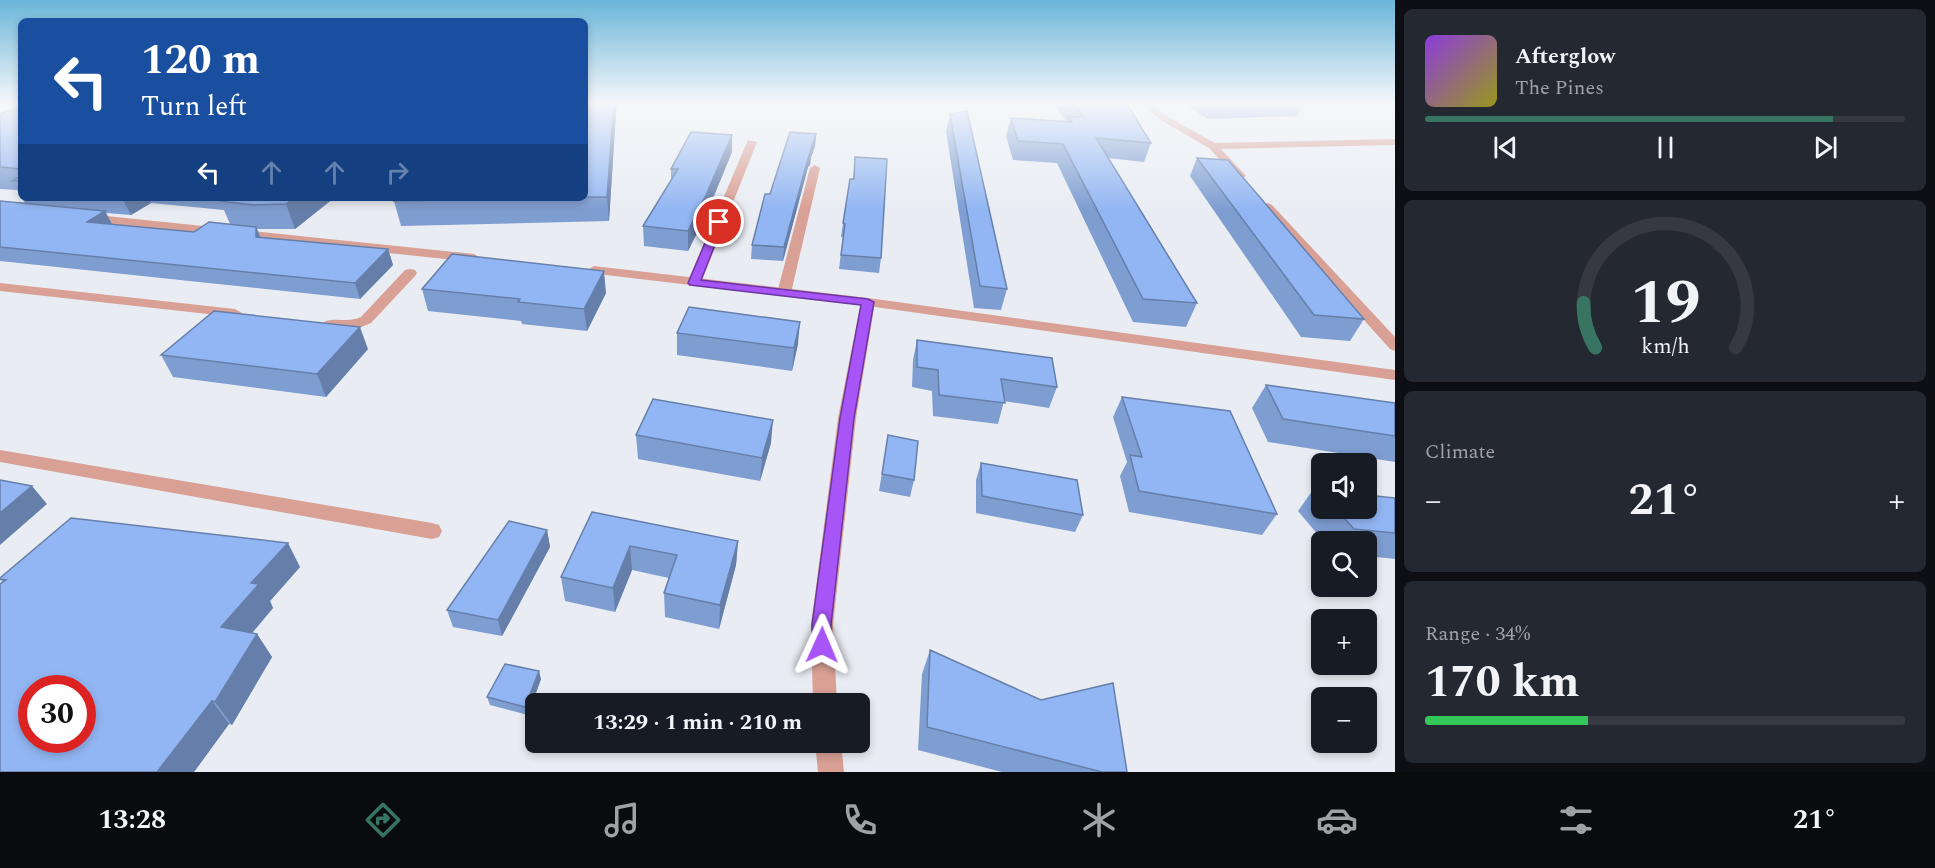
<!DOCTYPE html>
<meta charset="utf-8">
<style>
body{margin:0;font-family:Spectral,serif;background:#242831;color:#f1f3f6;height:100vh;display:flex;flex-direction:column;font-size:22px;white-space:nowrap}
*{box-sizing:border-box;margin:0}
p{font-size:20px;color:#9ea1a6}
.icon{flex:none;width:33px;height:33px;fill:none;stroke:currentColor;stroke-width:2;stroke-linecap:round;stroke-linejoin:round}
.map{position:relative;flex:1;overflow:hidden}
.details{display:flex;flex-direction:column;gap:9px;padding:9px;background:#0d0f14;width:540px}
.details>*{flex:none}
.top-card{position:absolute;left:18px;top:18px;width:570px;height:183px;border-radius:9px;box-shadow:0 3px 9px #0003;background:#1a4fa0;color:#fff;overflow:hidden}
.fabs{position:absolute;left:1311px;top:453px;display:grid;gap:12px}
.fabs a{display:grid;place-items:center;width:66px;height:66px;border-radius:9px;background:#171b24;box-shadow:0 3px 9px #0003;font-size:30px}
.speed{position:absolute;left:18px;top:675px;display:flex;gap:12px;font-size:30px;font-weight:700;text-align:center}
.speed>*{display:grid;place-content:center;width:78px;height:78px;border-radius:50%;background:#171b24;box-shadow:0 3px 9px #0003;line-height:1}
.speed .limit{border:9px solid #d22;background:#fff;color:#111}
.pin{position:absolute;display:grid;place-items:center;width:51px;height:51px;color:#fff;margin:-26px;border:3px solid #fff;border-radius:50%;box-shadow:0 2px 6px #0007}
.me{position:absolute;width:66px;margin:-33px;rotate:1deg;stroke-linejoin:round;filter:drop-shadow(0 0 4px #0008)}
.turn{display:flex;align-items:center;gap:21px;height:126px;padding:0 24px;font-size:27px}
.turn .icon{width:78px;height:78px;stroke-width:2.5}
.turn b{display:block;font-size:42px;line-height:51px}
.lanes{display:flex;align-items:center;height:57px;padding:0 24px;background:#0003;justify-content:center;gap:30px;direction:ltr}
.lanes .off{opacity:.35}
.big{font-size:45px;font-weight:700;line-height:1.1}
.details .widget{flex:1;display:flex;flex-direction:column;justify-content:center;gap:9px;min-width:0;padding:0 21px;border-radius:9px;background:#242831}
.details .dial{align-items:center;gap:0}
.dial svg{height:156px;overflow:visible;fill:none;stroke:#363941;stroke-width:7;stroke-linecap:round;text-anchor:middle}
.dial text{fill:#f1f3f6;stroke:none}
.song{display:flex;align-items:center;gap:18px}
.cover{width:72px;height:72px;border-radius:9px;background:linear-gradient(135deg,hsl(270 70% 55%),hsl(60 70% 35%))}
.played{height:6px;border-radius:3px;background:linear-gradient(90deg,#377562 85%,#363941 85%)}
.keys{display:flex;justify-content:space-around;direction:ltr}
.heat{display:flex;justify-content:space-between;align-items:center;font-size:33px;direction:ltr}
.charge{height:9px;border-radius:4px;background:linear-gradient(90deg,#34c759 34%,#363941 0)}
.trip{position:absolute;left:525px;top:693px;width:345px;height:60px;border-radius:9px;background:#171b24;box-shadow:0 3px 9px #0003;font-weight:700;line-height:60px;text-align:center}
.tabs{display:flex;height:96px;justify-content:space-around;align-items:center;background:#090b0e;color:#9ea1a6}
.tabs .icon{width:42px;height:42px}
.tabs .active{color:#377562}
.tabs b{font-size:27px;color:#f1f3f6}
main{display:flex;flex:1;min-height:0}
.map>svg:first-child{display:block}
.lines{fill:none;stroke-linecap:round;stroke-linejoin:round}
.minor{fill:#d9a095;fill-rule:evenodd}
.tertiary{fill:#d9a095;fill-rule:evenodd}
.wall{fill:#7e9dd1;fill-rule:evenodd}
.shaded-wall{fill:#667faa}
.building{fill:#92b6f3;stroke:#667faa;stroke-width:1.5;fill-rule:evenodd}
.route{fill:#a855f7;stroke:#6d37a1;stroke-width:1.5}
</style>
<main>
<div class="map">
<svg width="1395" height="772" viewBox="0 0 1395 772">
<rect width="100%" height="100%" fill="#e9edf3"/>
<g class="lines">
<path class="minor" d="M1138,102H1148L1170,118L1215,143L1395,139V145L1221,149L1246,176L1241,179L1237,178L1209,148L1164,122Z
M748,140L757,142L701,283L699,286H689L687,283Z
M815,165L820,168L791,293L789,296H779L777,293L810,168Z
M1268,203L1272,205L1395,337V351L1390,349L1264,209V205Z
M87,214L474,254L481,258L474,262L83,221L81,218Z
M410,269L415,270L417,273L415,276L371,323L354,330L329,328L322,324C330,315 347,324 361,317L405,270Z
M0,283L235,309L242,313L235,317L0,291Z
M868,298L875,302L856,418L833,625L837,704H813L811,625L838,418L861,302Z
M0,450L432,523L439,525L442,531L439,537L432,539L0,462Z
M815,742H841L844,772H818Z"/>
<path class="tertiary" d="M594,266L868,298L1395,370V380L868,306L589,273L587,270Z"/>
</g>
<path class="wall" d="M585,102L616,112L609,221L401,226L394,201L396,198H585Z
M1052,102H1115L1151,143L1144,162L1108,158L1197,303L1186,327L1133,322L1057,163L1013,160L1006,136L1011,118L1067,122Z
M1181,102H1304L1297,116L1208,119Z
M21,106V196L17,190L0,189V114Z
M950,114L1007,289L1001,310L974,308L946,131Z
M816,134L815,146L811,157L810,165L808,167L783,261L751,259L752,245L770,194Z
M732,135V152L706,215L688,251L644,246L643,226L671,180V169Z
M855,157L881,258L879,273L839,269L843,237H841L843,223L853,179Z
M1197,158L1364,319L1350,341L1301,337L1190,176Z
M22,198H334L295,229H257L261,237L388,249L393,265L360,299L0,261V201L25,203ZM151,203L224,210L230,224L194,232L112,225L106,213L131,215Z
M422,289L606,293L587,331L522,324L521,321L428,311Z
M677,333L798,344L792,371L677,355Z
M917,340L1057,387L1049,408L1004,401L998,424L933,416L932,391L912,387L913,360Z
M368,349L326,397L173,377L161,355Z
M1266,385L1395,403V462L1268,442L1252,408Z
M1122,397L1277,514L1262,535L1129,512L1120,476L1127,462L1113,417Z
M636,435L771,443L760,481L638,459Z
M888,435L914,480L910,497L879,491Z
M981,463L1083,515L1075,532L976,513V480Z
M1315,487L1322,488V508H1366L1395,498V559L1366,556V542H1324L1298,511Z
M592,512L738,541L736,565L719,629L665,617L664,593L669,578L632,570L615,612L565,601L561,577Z
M547,530L550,547L502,636L453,627L447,610Z
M300,567L270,601L273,608L252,633L257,634L272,657L232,725L229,724L194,772H0L3,582L0,580V578Z
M930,650L1127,772H1002L918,750L922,674Z
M541,679L528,715L490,705L487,697Z"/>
<path class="shaded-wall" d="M614,102H618L616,112L609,221L607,197Z
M816,134L815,146L811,157L810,165L808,167L783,261L784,247L810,152Z
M732,135V152L706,215L688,251V231Z
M122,198H149L151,203L131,215Z
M294,198H334L295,229L286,204Z
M105,211L113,226L87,222Z
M256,227L262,242L256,237Z
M388,249L393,265L360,299L355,283Z
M604,271L606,293L587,331L584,309Z
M800,322L798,344L792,371L794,348Z
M360,327L368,349L326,397L317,374Z
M773,420L771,443L760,481L762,458Z
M32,486L47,504L0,545V513Z
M547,530L550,547L502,636L498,620Z
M738,541L736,565L719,629L720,605Z
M288,543L300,567L270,601L273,608L237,651L221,627L251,583Z
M630,546L632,570L615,612L613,588Z
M257,634L272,657L232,725L215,702Z
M539,671L541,679L528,715L525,707Z
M212,701L229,724L194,772H157Z"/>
<path class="building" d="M585,102H614L607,197H585Z
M1071,102H1115L1116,103L1127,104L1151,143L1096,138L1197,303L1143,299L1063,144L1018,141L1011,118L1072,122L1068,117H1084Z
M21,106V169L0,167V114Z
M967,111L1007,289L980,286L950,114Z
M691,132L732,135L706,195L688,231L643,226L678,169H671Z
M790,132L816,134L810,152L812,153L809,155L784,247L752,245L765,194H770Z
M855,157L887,159L881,258L841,255L845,224L843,223L850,179H854Z
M1197,158L1228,160L1364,319L1314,315Z
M21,176V181H12Z
M225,198H294L286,204L254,205L220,201Z
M396,198H549L394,201Z
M0,201L105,211L87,222L194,232L209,222L256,227V237L388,249L355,283L0,247Z
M452,254L604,271L584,309L518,302L520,299L422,289Z
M689,307L800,322L794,348L677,333Z
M214,311L360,327L317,374L161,355Z
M917,340L1052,358L1057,387L1001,379L1005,403L939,395L938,370L917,367Z
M1266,385L1395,403V436L1283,419Z
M1122,397L1230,411L1277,514L1139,491L1130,455L1142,457Z
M653,399L773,420L762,458L636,435Z
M888,435L918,441L914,480L882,474Z
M981,463L1077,480L1083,515L982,496Z
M0,480L32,486L0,513Z
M1315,487L1322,488V494Z
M1366,495L1395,498V533L1354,529L1335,508H1366Z
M592,512L738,541L720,605L664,593L677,555L630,546L613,588L561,577Z
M71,518L288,543L251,583L259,584L221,627L257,634L215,702L212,701L157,772H0V584L6,580L0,579V578ZM32,688H82V740H32Z
M509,521L547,530L498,620L447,610Z
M930,650L1041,700L1113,683L1127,772H1102L927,727Z
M505,664L539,671L525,707L487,697Z"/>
<linearGradient id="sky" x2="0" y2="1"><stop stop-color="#6bb5da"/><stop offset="0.49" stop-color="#f5f7fa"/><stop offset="1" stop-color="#f5f7fa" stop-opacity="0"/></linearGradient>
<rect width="1395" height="210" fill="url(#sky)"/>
<path class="route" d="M719,219L724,222L701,280L868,299L874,302L854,418L831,625L832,645L829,651L822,653L816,651L813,645L812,625L840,418L861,305L690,285L688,283L714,222Z"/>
</svg>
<div class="fabs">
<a><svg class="icon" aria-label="sound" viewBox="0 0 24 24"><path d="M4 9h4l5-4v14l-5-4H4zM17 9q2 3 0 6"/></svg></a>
<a><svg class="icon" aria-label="search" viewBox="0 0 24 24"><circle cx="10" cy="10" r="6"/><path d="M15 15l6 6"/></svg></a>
<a>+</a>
<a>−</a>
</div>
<div class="speed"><div class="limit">30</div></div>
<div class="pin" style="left:719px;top:222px;background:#d93025"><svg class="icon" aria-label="arrive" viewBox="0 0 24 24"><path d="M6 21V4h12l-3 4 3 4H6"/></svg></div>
<svg class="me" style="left:822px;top:645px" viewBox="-20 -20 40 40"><path d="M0-17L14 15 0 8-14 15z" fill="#a855f7" stroke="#fff" stroke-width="4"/></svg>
<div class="trip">13:29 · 1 min · 210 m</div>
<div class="top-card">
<div class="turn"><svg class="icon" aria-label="left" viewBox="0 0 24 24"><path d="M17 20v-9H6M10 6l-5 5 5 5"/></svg><div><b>120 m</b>Turn left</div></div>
<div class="lanes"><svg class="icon" aria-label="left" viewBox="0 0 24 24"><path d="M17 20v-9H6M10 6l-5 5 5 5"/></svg><svg class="icon off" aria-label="ahead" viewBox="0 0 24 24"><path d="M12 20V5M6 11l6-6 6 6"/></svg><svg class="icon off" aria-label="ahead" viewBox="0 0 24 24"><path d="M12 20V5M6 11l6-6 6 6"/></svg><svg class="icon off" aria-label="right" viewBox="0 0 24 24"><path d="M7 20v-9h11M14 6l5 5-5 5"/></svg></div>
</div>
</div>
<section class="details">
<div class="widget">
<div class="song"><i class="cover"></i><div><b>Afterglow</b><p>The Pines</p></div></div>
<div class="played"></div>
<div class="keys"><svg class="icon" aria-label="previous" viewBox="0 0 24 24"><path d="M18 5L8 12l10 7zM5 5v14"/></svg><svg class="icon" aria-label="pause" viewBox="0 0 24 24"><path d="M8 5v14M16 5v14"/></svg><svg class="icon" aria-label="next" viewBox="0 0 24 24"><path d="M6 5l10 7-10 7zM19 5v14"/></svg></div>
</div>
<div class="widget dial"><svg viewBox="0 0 100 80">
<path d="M14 69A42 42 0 1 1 86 69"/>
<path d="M14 69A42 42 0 0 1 8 46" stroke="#377562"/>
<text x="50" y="56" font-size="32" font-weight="700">19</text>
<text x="50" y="72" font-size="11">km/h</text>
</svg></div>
<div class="widget"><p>Climate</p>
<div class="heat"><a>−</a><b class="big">21°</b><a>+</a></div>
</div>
<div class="widget"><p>Range · 34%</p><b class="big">170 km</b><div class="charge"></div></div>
</section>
</main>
<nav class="tabs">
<b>13:28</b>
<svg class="icon active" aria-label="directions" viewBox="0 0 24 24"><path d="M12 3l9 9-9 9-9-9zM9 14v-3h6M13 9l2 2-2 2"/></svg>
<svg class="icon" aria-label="music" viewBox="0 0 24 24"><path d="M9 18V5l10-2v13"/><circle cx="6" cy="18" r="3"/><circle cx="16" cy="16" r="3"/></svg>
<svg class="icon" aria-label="phone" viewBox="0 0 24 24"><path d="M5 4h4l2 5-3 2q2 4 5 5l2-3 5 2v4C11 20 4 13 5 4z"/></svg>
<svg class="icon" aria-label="climate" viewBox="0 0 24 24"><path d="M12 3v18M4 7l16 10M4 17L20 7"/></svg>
<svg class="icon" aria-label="car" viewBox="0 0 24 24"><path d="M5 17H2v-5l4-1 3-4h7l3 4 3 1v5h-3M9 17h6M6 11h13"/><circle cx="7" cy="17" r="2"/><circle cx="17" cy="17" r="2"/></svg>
<svg class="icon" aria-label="filters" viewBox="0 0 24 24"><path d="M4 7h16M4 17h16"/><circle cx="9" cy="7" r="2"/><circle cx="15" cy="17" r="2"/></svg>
<b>21°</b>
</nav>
